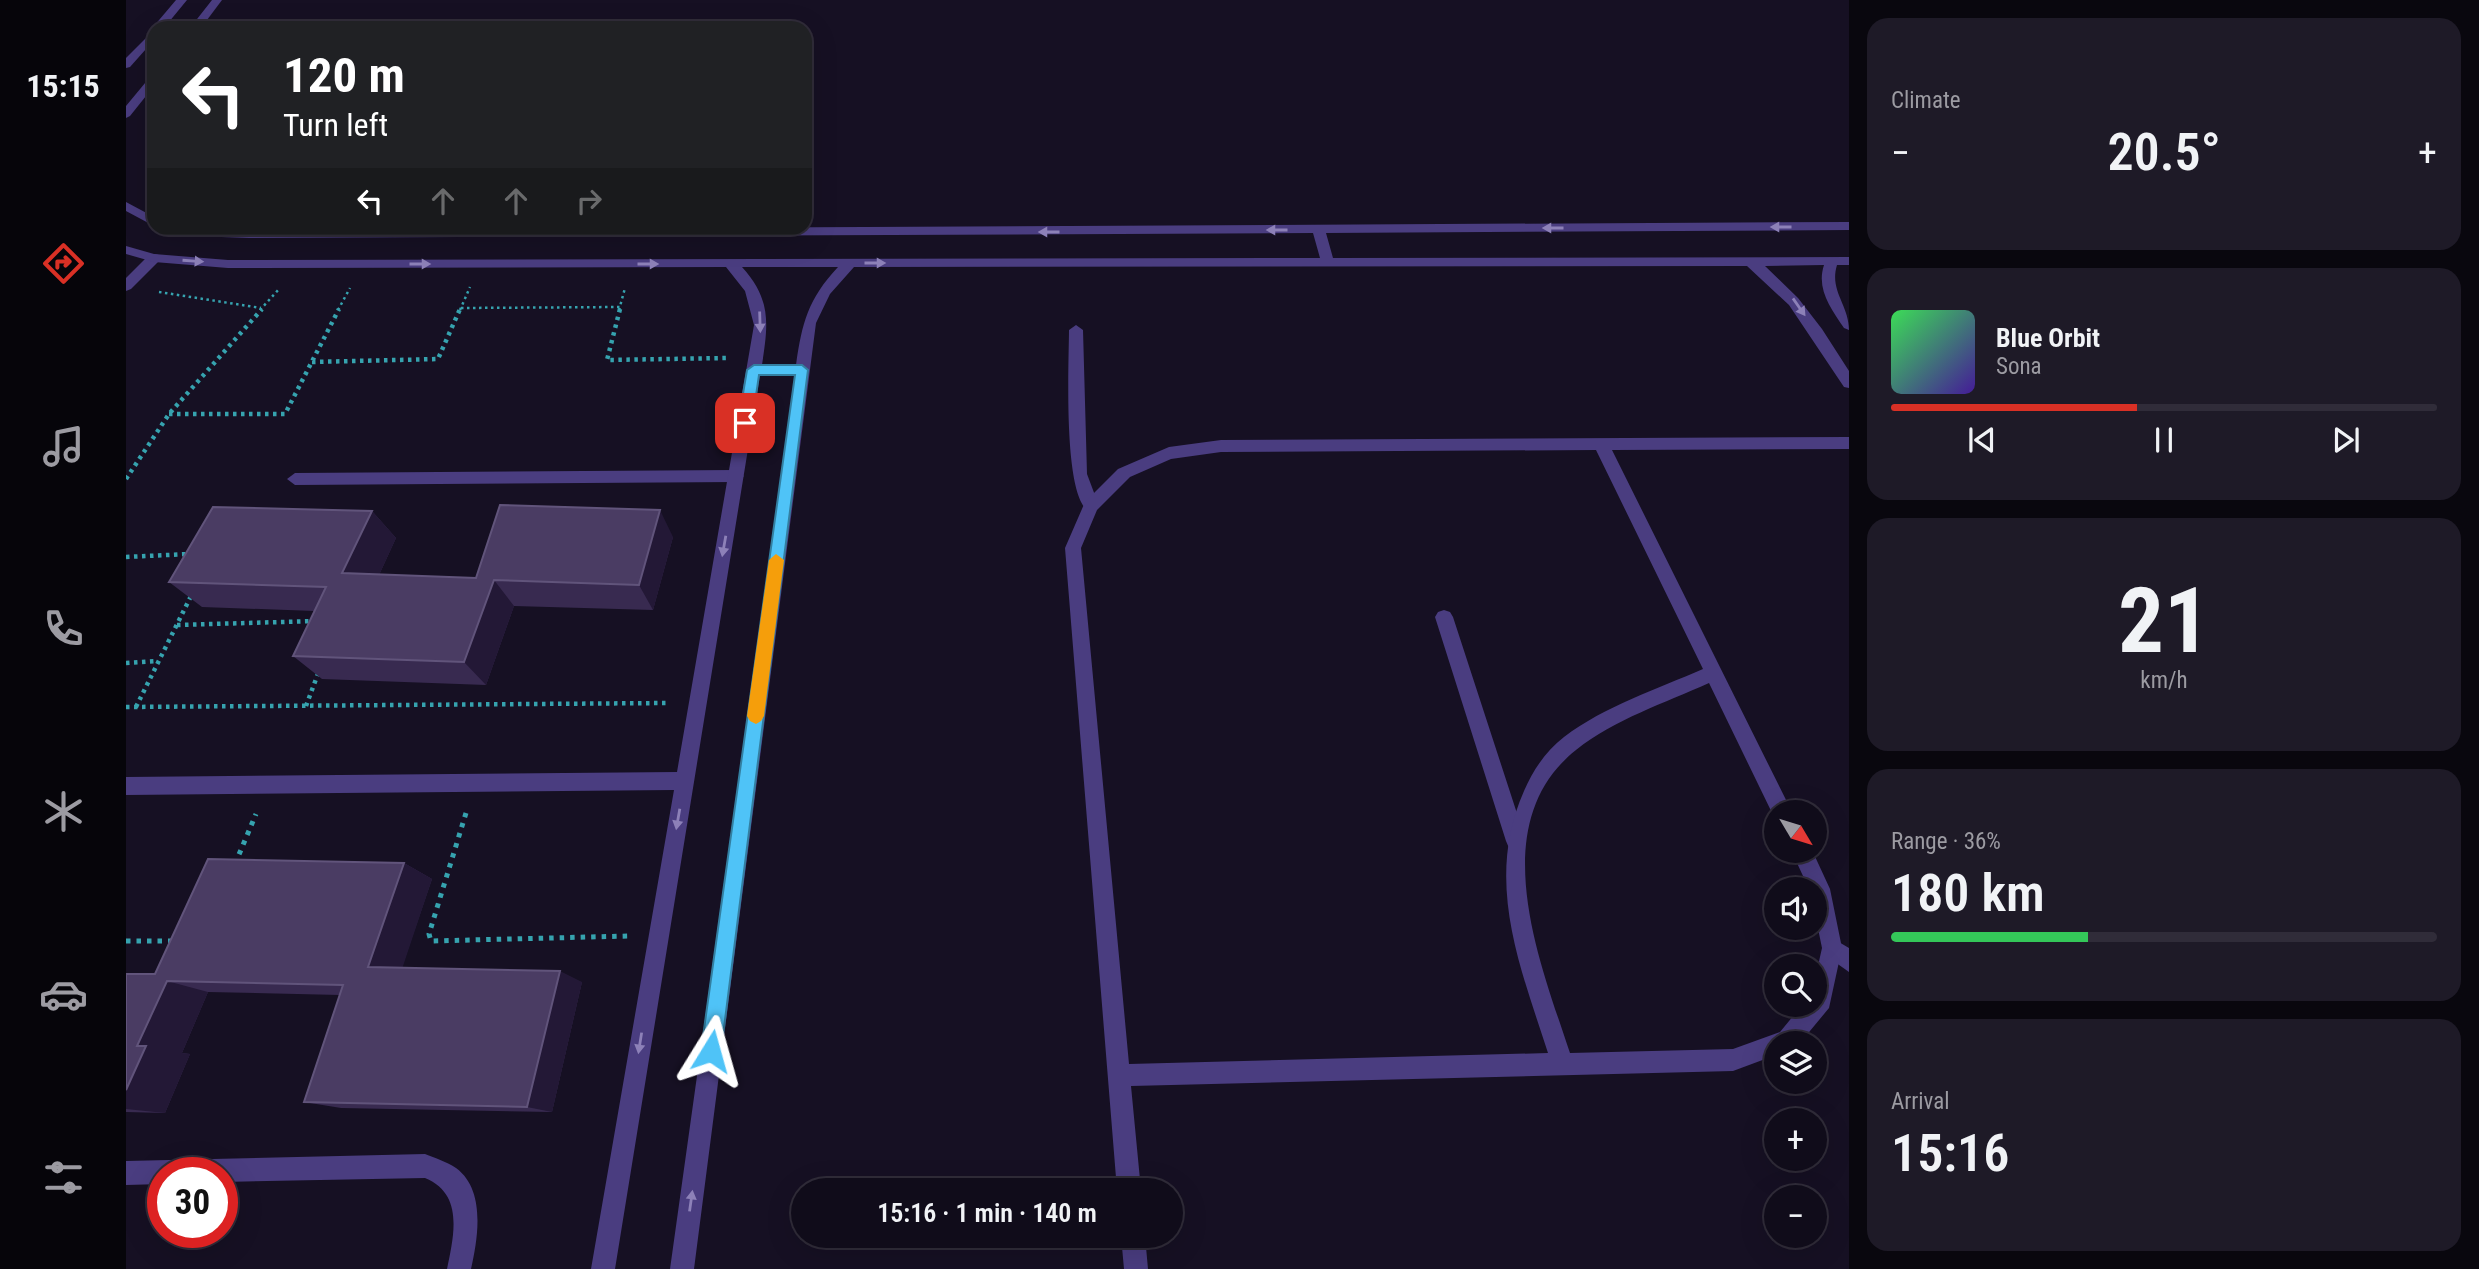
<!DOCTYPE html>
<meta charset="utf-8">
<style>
body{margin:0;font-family:"Roboto Condensed",sans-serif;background:#1e1a27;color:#f1f3f6;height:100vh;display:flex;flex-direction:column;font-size:26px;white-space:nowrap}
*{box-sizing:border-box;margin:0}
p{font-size:23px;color:#9c9ba2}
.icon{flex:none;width:38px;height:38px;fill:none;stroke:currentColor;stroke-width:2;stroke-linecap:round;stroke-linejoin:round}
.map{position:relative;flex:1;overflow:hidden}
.side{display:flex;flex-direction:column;gap:18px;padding:18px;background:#09070e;width:630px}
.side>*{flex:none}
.banner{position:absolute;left:21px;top:21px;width:665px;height:214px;border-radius:21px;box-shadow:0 7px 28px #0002,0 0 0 2px #302c39;background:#202124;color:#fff;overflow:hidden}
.needle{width:46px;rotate:128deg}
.tools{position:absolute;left:1638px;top:800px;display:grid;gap:14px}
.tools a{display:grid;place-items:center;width:63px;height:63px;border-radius:50%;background:#100c1a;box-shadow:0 7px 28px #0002,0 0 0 2px #302c39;font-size:35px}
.speed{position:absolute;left:21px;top:1157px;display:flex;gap:14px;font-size:35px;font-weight:700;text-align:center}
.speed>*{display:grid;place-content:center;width:91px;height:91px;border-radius:50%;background:#100c1a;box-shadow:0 7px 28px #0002,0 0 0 2px #302c39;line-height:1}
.speed .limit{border:10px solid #d22;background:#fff;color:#111}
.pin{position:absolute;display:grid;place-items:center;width:60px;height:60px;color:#fff;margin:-30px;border-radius:14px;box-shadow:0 4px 10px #0006}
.me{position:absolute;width:77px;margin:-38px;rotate:8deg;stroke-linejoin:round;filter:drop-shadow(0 0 5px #0008)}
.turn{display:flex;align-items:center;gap:24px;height:147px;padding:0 21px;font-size:32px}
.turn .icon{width:91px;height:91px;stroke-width:2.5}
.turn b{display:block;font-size:49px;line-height:60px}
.lanes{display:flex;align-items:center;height:66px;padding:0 21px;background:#0003;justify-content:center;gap:35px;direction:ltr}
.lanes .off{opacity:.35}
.big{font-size:52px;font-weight:600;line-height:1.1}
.side .card{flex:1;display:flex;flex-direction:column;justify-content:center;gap:10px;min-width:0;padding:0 24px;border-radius:21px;background:#1e1a27}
.side .dial{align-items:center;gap:0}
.dial b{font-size:91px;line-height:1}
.song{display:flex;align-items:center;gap:21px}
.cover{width:84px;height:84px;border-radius:10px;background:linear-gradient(135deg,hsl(130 70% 55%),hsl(260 70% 35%))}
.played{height:7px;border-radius:4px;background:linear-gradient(90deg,#d93025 45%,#302c39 45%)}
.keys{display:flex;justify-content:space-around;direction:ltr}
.heat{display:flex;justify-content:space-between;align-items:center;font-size:38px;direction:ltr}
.charge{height:10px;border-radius:5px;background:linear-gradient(90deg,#34c759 36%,#302c39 0)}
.trip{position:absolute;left:665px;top:1178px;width:392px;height:70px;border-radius:35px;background:#100c1a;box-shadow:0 7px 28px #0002,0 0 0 2px #302c39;font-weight:600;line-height:70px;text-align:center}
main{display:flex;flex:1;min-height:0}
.tabs{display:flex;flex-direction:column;width:126px;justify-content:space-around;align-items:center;background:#06050a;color:#9c9ba2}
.tabs .icon{width:49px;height:49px}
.tabs .on{color:#d93025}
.tabs b{font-size:32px;color:#f1f3f6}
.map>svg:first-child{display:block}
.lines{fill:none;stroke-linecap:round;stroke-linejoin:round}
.path-far2{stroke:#36a3af;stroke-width:2.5;stroke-dasharray:2.5 3.5;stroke-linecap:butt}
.path-far1{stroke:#36a3af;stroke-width:4.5;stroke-dasharray:3.5 4.5;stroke-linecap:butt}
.path{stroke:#36a3af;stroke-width:5;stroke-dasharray:4.5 6;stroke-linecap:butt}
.lane{fill:#4a3d80;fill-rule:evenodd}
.street{fill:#4a3d80;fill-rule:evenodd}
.wall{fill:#382a50}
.shaded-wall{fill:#231836}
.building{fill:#4a3c63;stroke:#61547b;stroke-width:2}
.oneway{fill:#8d81b8}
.route{fill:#4fc3f7;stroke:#337fa1;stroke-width:2}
.slow{fill:#f59e0b}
</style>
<main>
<nav class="tabs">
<b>15:15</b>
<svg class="icon on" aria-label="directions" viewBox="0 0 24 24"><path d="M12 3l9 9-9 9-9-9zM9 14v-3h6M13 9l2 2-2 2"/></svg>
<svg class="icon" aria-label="music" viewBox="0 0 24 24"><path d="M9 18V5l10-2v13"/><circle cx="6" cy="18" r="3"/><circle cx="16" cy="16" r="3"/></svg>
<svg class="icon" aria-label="phone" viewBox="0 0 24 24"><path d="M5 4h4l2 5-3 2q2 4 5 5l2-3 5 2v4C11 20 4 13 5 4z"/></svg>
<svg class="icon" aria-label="climate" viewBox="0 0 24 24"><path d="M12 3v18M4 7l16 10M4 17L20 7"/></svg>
<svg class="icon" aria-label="car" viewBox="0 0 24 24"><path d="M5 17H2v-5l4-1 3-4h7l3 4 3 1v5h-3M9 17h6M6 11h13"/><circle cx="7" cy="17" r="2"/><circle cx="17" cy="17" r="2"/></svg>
<svg class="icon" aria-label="filters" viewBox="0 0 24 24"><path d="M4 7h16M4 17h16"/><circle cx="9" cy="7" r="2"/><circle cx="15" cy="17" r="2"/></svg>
</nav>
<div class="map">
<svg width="1723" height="1269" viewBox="0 0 1723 1269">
<rect width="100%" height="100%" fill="#161023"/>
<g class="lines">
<path class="path-far2" d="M33,292L135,308
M335,308L494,307
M134,310L154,288
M212,310L224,288
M334,310L344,287
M493,310L499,288"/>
<path class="path-far1" d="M494,309L481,360L601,358
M186,362L312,359L334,309
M43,414H159L213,309
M0,479L43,414L136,309
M0,557L62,554
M51,625L190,621
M0,663L32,661
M180,706L193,671
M0,707L542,703
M10,707L66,594"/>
<path class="path" d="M340,813L303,934L305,941L503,936
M109,864L130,814
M0,941H48"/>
<path class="lane" d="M28,254L33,255V261L5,289L0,291V278L23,255Z
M950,325L957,330L961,474L973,506L965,512C936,503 943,360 943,330Z
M610,470L618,476L610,482L169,485L161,479L169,473Z
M1318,610L1324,612L1327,617L1400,841L1397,848L1390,851L1383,848L1380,841L1309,617L1312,612Z
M1706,938L1723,948V972L1699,955L1696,948L1699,941Z
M299,1154C309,1158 321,1162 330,1168C360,1190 352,1238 345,1269H321C328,1235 338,1194 299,1178L96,1182V1172H37V1184L0,1185V1161Z"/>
<path class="street" d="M50,0H61L38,28H28V40L4,67L0,68V58L28,30L27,28L28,26Z
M86,0H96L75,28H64Z
M28,76V86L4,116L0,118V106L24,77Z
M0,202L28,217V226L0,211Z
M1723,222V230L1200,233L1207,258L1723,257V265H1711C1703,291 1723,305 1723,330L1718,328C1705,309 1690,289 1698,265L1639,266L1672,298L1696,329L1723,371V388L1718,387L1663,305L1621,266L728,267L704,294L690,323L568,1269H544L669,375H634L489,1269H465L548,790L0,795V777L551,772L628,325L619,291L600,267L102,268L28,262L0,254V246L28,254L102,260L1194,258L1187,233L123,238L68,236L45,231L44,228L123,230ZM616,267H712C682,299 676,323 670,365H636C642,325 646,300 616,267Z
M1723,437V449L1486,450L1666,812H1650L1649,819L1583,683C1539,703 1489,719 1450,750C1357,824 1414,962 1444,1053L1607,1049L1654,1032L1677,1004H1689V979L1696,948L1689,914V889H1683L1665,850H1686L1704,889L1716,948L1703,1008L1674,1043H1650V1055L1607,1071L1005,1086L1015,1190H991L939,548L959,502L992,469L1043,447L1095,440ZM1470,450L1577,669C1531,689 1479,706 1438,737C1420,751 1407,770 1398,791C1358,881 1394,966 1422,1053L1003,1064L955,548L971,510L1004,477L1045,459L1095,452Z
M995,1236H1019L1022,1269H998Z"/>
</g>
<path class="wall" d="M246,511L270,538L253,575L350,578L547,537L527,610L388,606L360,685L196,679L167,656L188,611L76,607L43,582Z
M278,863L306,879L276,967L456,982L426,1112L215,1108L178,1102L214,995L82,992L56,1053L64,1054L39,1113L0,1112V974H29Z"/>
<path class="shaded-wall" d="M534,510L547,537L527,610L513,585Z
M246,511L270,538L242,599L216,573Z
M368,580L388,606L360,685L338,662Z
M278,863L306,879L273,978L242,967Z
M434,971L456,982L426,1112L401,1107Z
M41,981L82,992L56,1053L64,1054L39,1113L0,1109V1090L11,1046Z"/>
<path class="building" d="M374,505L534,510L513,585L368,580L338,662L167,656L200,587L43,582L87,507L246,511L216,573L350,578Z
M82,859L278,863L242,967L434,971L401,1107L178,1102L217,985L41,981L11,1046H20L0,1090V974H29Z"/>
<defs><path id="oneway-solid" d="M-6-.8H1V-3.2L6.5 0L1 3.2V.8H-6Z" transform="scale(1.75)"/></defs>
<g class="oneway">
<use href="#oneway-solid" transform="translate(1655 227) rotate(180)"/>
<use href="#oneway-solid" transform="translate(1427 228) rotate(180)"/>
<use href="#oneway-solid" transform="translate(1151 230) rotate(180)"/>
<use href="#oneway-solid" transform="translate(923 232) rotate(180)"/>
<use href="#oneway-solid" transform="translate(67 261) rotate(4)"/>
<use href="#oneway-solid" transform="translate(749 263)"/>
<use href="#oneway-solid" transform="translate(294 264)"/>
<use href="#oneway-solid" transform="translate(522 264)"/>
<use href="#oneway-solid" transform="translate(1673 307) rotate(55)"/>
<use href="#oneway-solid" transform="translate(634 322) rotate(88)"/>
<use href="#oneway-solid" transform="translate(598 546) rotate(100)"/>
<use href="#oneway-solid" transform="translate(552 819) rotate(100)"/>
<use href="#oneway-solid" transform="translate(514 1043) rotate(99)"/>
<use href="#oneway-solid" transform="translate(565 1201) rotate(-82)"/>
</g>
<path class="route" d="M628,365H676L682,370L595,1051L592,1058L585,1061L578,1058L575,1051L669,375H633L626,423L619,428L612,423L621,370Z"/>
<path class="slow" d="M650,554L658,560L638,716L635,721L630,724L624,721L621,716L643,560Z"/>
</svg>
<div class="tools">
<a><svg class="needle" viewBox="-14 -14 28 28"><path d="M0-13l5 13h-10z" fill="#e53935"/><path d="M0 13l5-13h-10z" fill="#9c9ba2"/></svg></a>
<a><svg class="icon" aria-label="sound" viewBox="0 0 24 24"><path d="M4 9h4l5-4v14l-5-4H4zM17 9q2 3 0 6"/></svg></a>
<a><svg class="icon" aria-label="search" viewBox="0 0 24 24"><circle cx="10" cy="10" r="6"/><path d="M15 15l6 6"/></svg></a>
<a><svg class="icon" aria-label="layers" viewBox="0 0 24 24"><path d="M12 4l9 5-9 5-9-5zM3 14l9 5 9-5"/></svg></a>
<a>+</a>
<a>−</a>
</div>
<div class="speed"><div class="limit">30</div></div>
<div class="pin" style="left:619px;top:423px;background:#d93025"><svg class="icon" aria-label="arrive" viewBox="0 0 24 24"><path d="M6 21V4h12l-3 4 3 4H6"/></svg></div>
<svg class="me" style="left:585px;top:1051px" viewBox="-20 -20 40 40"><path d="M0-17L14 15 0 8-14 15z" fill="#4fc3f7" stroke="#fff" stroke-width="4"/></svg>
<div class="trip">15:16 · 1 min · 140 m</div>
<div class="banner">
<div class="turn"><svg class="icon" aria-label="left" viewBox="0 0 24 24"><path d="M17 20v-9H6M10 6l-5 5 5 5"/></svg><div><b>120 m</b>Turn left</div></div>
<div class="lanes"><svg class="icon" aria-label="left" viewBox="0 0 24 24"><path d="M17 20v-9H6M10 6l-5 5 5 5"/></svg><svg class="icon off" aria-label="ahead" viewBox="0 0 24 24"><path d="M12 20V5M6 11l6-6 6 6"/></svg><svg class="icon off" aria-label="ahead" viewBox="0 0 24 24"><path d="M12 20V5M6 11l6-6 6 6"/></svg><svg class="icon off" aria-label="right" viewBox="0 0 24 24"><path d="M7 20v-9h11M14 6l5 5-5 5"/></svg></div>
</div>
</div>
<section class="side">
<div class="card"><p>Climate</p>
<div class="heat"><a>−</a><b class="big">20.5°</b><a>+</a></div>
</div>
<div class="card">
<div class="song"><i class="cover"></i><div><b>Blue Orbit</b><p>Sona</p></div></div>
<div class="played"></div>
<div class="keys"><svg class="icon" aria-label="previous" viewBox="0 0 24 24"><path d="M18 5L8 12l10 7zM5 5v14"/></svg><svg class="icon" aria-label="pause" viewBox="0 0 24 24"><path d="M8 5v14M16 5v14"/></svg><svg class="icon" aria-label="next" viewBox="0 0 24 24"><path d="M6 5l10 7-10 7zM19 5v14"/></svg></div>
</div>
<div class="card dial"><b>21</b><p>km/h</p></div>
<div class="card"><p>Range · 36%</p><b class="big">180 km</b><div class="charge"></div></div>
<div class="card"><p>Arrival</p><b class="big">15:16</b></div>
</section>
</main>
